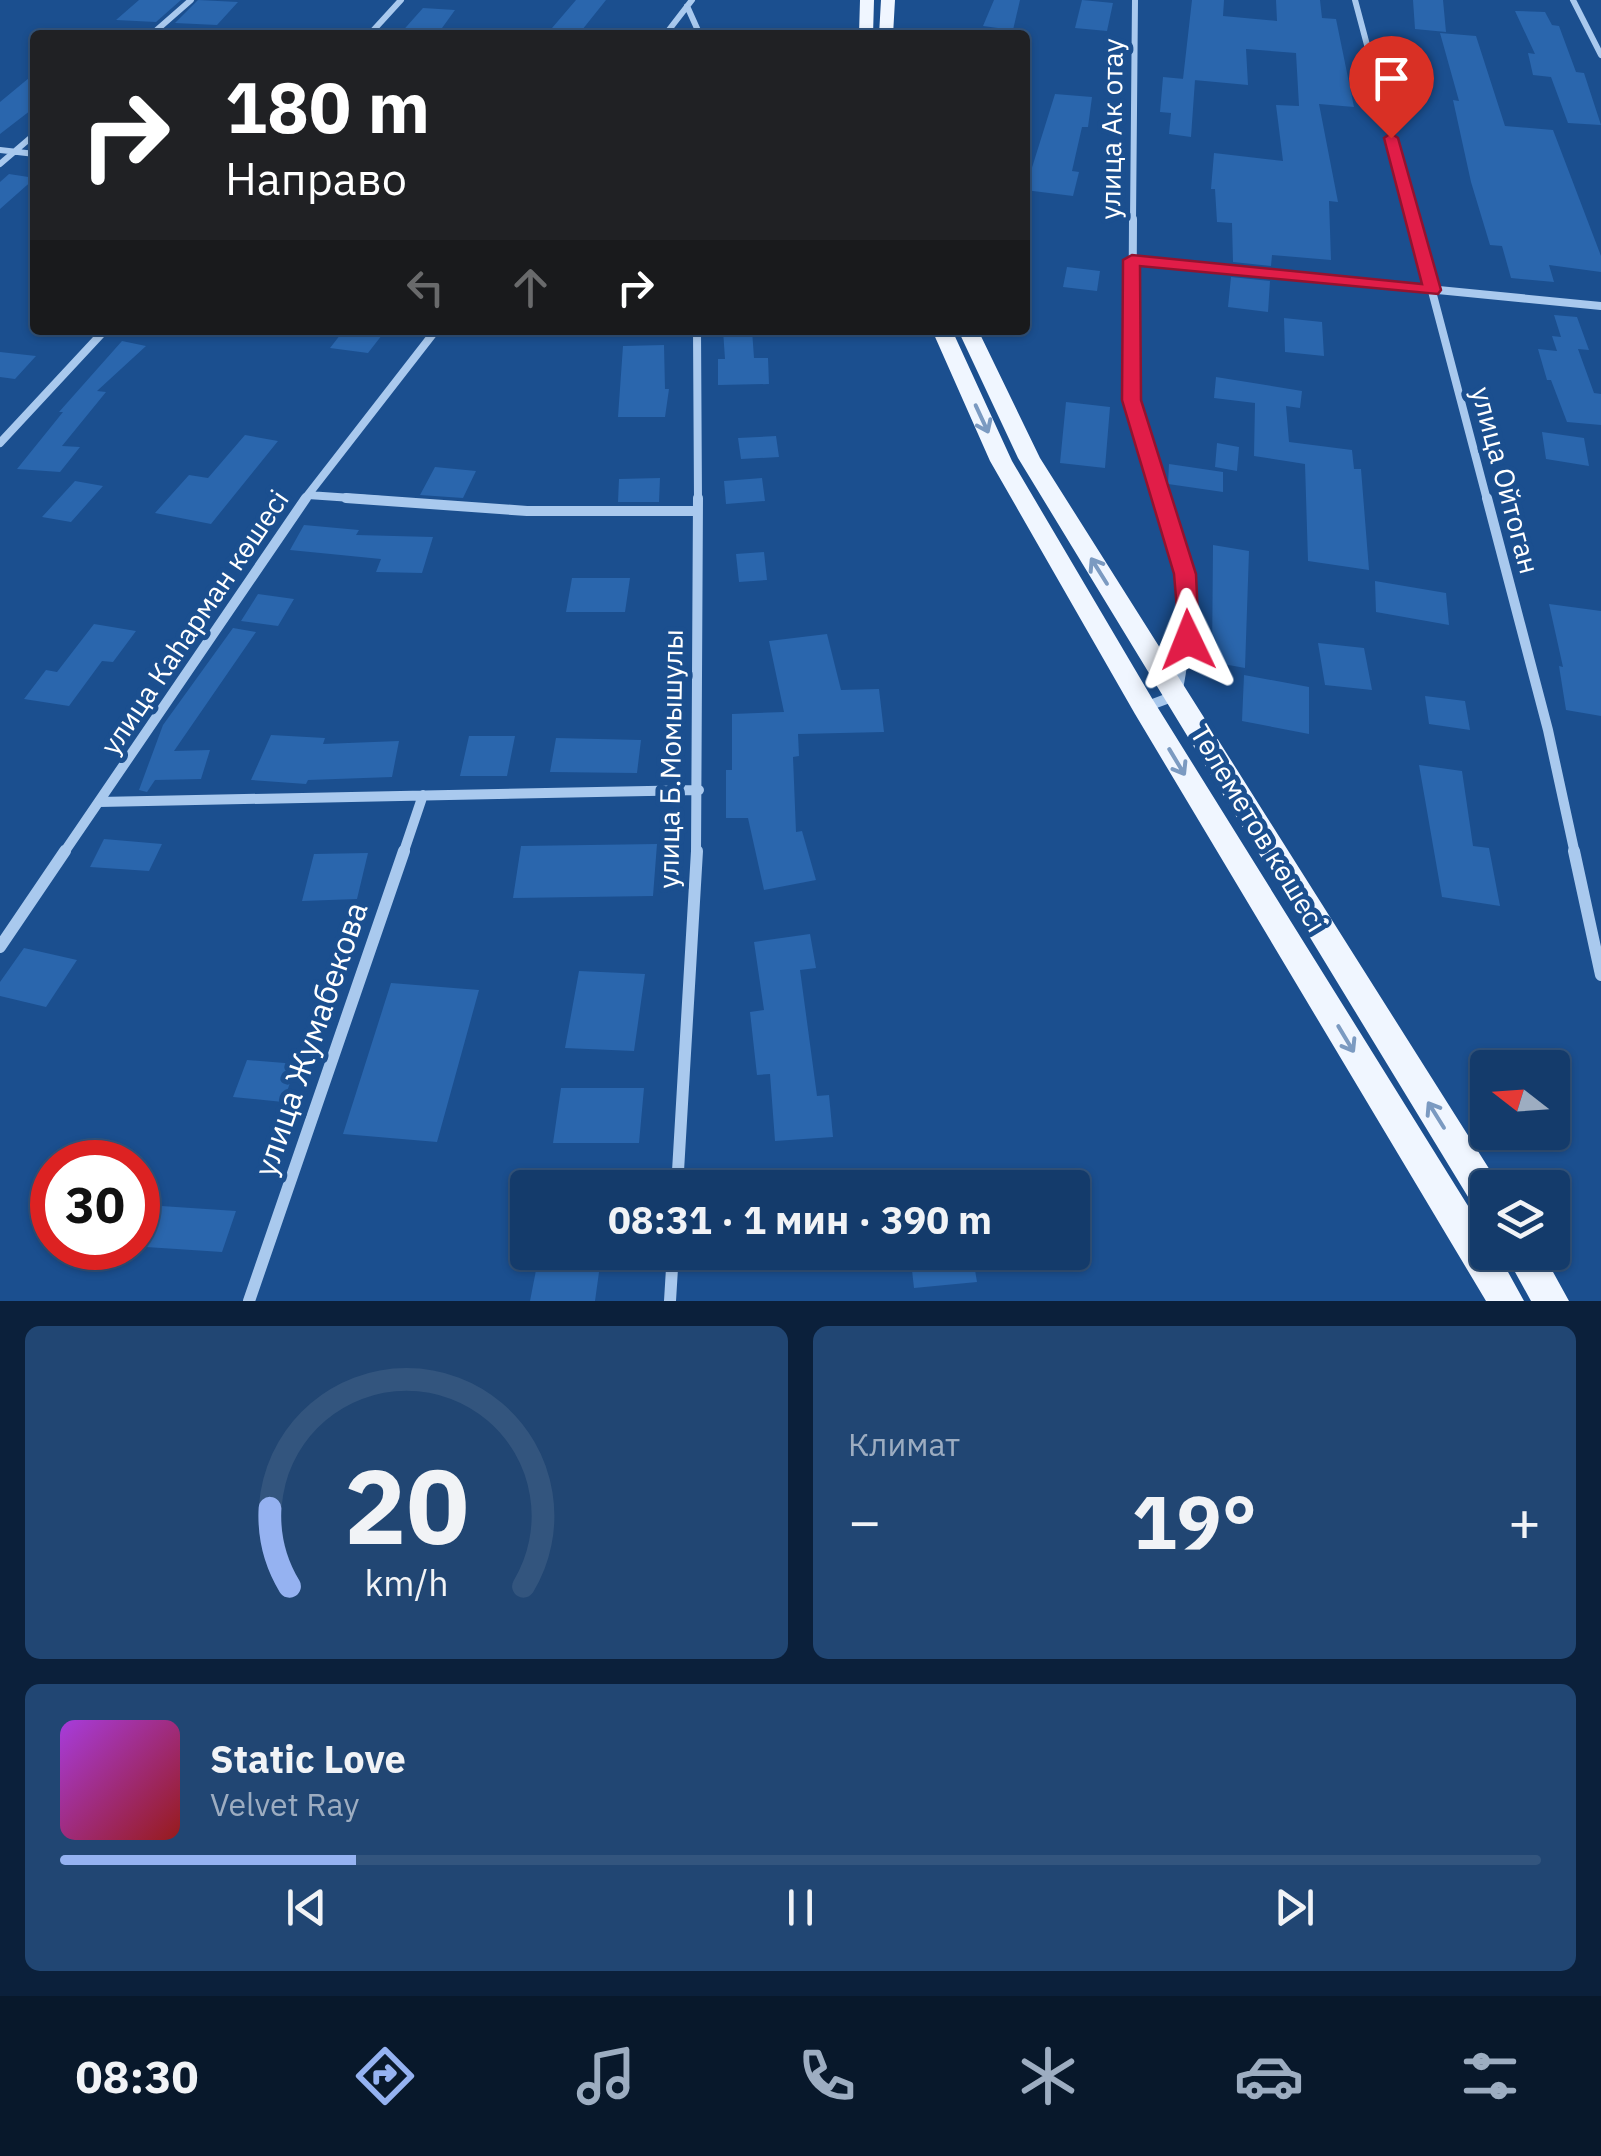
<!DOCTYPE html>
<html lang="ru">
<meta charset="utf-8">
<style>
body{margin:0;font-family:"IBM Plex Sans",sans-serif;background:#214673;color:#f1f3f6;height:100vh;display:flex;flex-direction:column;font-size:38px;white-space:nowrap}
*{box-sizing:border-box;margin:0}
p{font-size:32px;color:#9dadc1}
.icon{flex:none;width:55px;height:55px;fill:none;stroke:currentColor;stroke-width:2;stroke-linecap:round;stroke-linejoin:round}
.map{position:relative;height:1301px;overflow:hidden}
.sheet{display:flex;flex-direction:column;gap:25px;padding:25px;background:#0b203b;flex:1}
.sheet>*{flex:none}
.hud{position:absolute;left:30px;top:30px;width:1000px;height:305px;border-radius:10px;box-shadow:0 2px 8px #0004,0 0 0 2px #33557e;background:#202124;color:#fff;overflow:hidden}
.needle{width:65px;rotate:287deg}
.tools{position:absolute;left:1470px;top:1050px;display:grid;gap:20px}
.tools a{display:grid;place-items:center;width:100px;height:100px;border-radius:10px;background:#143b6b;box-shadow:0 2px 8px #0004,0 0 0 2px #33557e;font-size:50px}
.speed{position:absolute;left:30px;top:1140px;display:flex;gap:20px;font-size:50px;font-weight:700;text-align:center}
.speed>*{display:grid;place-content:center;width:130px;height:130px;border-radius:50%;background:#143b6b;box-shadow:0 2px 8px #0004,0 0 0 2px #33557e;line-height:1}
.speed .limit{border:15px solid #d22;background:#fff;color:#111}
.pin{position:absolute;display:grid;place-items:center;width:85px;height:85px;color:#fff;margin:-102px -42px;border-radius:50% 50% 50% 0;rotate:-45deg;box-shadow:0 0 10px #0007}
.pin .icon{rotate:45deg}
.me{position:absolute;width:110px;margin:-55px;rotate:358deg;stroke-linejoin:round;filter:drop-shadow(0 0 8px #0008)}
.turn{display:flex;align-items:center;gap:35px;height:210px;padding:0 30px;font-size:45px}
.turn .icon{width:130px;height:130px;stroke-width:2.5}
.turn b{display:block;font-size:70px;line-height:85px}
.lanes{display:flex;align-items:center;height:95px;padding:0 30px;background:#0003;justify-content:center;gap:50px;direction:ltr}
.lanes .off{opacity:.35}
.big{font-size:75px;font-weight:700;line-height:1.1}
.sheet .card{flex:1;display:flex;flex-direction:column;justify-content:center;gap:15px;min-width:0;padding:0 35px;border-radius:15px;background:#214673}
.sheet .dial{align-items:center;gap:0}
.dial svg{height:260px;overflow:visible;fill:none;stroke:#33557e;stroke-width:7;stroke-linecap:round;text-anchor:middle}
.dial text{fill:#f1f3f6;stroke:none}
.song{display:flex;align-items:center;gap:30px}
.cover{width:120px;height:120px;border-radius:15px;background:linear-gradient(135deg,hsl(280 70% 55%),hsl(0 70% 35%))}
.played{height:10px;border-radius:5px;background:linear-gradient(90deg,#95b2f1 20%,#33557e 20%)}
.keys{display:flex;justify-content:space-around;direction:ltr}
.heat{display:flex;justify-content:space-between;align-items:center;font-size:55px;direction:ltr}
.sheet .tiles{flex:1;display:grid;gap:25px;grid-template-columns:1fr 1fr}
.card:last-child{grid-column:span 2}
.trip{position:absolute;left:510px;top:1170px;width:580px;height:100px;border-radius:10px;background:#143b6b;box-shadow:0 2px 8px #0004,0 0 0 2px #33557e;font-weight:700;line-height:100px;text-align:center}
.dock{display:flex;height:160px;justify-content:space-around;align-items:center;background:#08182b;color:#9dadc1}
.dock .icon{width:70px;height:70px}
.dock .active{color:#95b2f1}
.dock b{font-size:45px;color:#f1f3f6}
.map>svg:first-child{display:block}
.building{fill:#2a66ad}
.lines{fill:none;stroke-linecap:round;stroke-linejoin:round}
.street-far3{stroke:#a9c9ee;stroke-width:6}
.street-far2{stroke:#a9c9ee;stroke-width:8}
.street-far1{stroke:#a9c9ee;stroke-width:10}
.street{stroke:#a9c9ee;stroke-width:12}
.primary{fill:#f0f6ff;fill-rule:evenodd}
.oneway{stroke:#7b9ac1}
.route{fill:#e11d48;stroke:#92132f;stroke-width:2.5}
.labels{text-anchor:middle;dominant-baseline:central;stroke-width:10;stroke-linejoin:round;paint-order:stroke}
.street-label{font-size:28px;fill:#fff;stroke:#1b4f8f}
.near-street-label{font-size:32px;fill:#fff;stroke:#1b4f8f}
</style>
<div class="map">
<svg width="1601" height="1301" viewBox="0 0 1601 1301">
<rect width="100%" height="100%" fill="#1b4f8f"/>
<path class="building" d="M139,0H181L156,22L116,20Z
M198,0L238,2L217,25L175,23Z
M576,0H606L578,35H546Z
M994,0H1020L1013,30L983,26Z
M1082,0L1113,3L1107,31L1075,28Z
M1192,0H1224L1223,16L1277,21L1276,0H1320L1322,18L1336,19L1354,107L1319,104L1338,202L1329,201L1331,260L1272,255L1271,266L1233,262L1232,223L1217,222L1215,189H1211L1214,153L1283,161L1276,105L1299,106L1296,53L1246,49L1248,85L1183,79Z
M1413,0H1443L1446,32L1415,29Z
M423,8L455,10L437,35H399Z
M1515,11L1545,12L1552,25L1559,26L1576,72L1584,73L1601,125L1568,123L1551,77L1533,75L1528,53L1535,54Z
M1440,33L1476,36L1505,126L1553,130L1601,256V272L1549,265L1554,282L1511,278L1502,246L1490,245L1471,182L1453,100L1459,101Z
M35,73V107L0,134V102Z
M1163,77L1195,80L1191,137L1169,134L1171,113L1160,112Z
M1055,94L1092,97L1088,127H1082L1072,171L1079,172L1073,196L1025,190Z
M9,174L35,178L0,209V182Z
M1067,267L1100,271L1097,291L1063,287Z
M1231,277L1270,281L1268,312L1228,307Z
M1554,315L1577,317L1589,350L1578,349L1594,393L1601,394V425L1567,422L1551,380H1547L1538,349L1557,351L1552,336L1561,337Z
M1284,318L1322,322L1324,356L1285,352Z
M344,330L382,335L368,353L330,348Z
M723,330H752L754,358H768L769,384L718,385V359H725Z
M122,341L146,346L97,391L106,392L62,446L80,447L60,472L17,469L63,412H59Z
M664,345L665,389H669L665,417H618L623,346Z
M0,352L36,356L15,379L0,377Z
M1216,377L1302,391L1300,408L1286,406L1289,442L1352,450L1354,469H1361L1369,570L1308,561L1305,464L1254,456L1255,403L1214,398Z
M1066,402L1110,407L1105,468L1060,463Z
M1542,432L1584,438L1589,466L1546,459Z
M245,435L278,441L211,524L155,513L189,475L208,478Z
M776,436L779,457L741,459L738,438Z
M1217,443L1239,447L1237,471L1215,467Z
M1169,464L1223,472V492L1168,484Z
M435,467L476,471L463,498L420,495Z
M660,478L659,502H618L619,479Z
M762,478L765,501L726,504L724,481Z
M75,481L103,486L71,522L42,517Z
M304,525L359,530L356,535L433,537L422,573L376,572L381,559L290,550Z
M1213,545L1249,551L1245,668L1212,662Z
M764,552L767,580L739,582L736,554Z
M572,578H630L625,612H566Z
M1375,581L1446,593L1449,625L1376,612Z
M258,594L294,599L278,626L241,621Z
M1549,604L1601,611V716L1566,710L1559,666L1563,667Z
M94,624L136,631L113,662L102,661L69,706L24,699L46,670L57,672Z
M233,628L256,632L174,751L210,750L201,779L155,780L147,792L139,790L163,725Z
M827,634L841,690L879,689L884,732L798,734L799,756L793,757L796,832L802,831L816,880L764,890L748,818H726V770H732V714L784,712L769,641Z
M1318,643L1364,648L1372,690L1325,685Z
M1244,675L1309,687V734L1242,721Z
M1425,696L1465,701L1470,730L1429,724Z
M271,735L325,738L323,744L399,741L392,777L308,780L306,784L251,780Z
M469,736H515L507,776H460Z
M556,738L641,740L637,773L550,772Z
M1419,765L1462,771L1473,846L1489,848L1500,906L1442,897Z
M104,839L162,844L149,871L90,867Z
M657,844L653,896L513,898L521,846Z
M368,853L357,899L302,901L314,854Z
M810,934L816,968L800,970L817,1096L829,1095L833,1137L775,1141L770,1074L757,1075L750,1012L764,1010L754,942Z
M24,948L77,960L46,1007L0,996V982Z
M579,971L645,974L634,1051L565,1048Z
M391,983L479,990L437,1142L343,1134Z
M247,1060L297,1064L283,1102L233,1097Z
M561,1088H644L639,1143H553Z
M161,1206L236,1211L222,1252L146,1247Z
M910,1252H972L977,1282L914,1288Z
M538,1260L600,1265L595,1301H530Z"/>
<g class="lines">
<path class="street-far3" d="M1355,0L1414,221
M1573,0L1601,55
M687,6L700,35
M151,35L191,0
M369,35L401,0
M665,35L692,0
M0,150L35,154
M0,164L35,134
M1133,221L1135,0"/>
<path class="street-far2" d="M1133,219L1132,400L1162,500
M1413,219L1487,500
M1132,260L1601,306
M697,330L698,500
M0,443L105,330
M308,495L381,500
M304,500L436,330"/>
<path class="street-far1" d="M346,498L527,511H696
M1487,498L1548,730L1575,854
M1145,707L1177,695C1192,618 1188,571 1161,498
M99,802L699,790
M63,854L306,498
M403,854L423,795
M696,854L698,498"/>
<path class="street" d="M1574,851L1601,975
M0,947L65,851
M677,1188L697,851
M249,1301L404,851
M670,1301L673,1252"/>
<path class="primary" d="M860,0H874L873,35H859Z
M881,0H895L893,35H879Z
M932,330H952L1012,461L1153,700L1488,1238V1252H1497L1524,1301H1486L1135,714L990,461Z
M958,330H978L1040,458L1500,1186L1488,1188V1215L1476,1210L1018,458Z
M1504,1252H1542L1569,1301H1531Z"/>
</g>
<defs><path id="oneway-shaft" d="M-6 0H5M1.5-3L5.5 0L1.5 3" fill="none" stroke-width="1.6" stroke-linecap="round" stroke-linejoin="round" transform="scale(2.5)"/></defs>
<g class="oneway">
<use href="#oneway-shaft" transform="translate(982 419) rotate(65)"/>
<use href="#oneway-shaft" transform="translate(1099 571) rotate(-122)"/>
<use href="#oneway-shaft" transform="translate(1177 762) rotate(59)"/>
<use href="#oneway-shaft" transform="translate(1346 1039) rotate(59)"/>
<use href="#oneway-shaft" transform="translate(1436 1115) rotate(-122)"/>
</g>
<path class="route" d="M1391,133L1398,138L1441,290L1438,294L1140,266L1141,400L1196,574L1199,640L1188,648L1180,645L1174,574L1122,400L1123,260L1132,255L1422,284L1384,138Z"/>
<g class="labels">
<g class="street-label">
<text transform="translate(1111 129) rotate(-89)">улица Ак отау</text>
<text transform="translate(1506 480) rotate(75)">улица Ойтоган</text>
<text transform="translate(194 622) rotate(-56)">улица Каһарман көшесі</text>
<text transform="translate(670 759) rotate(-89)">улица Б.Момышулы</text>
<text transform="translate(1259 828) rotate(59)">Төлеметов көшесі</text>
</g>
<g class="near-street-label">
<text transform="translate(310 1039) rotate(-71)">улица Жумабекова</text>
</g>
</g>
</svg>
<div class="tools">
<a><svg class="needle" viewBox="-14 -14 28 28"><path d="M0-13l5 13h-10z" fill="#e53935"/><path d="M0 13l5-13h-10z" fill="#9dadc1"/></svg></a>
<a><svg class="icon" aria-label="layers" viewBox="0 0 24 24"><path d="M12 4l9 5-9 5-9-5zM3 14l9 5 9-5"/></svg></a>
</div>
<div class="speed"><div class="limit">30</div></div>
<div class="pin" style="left:1391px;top:138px;background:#d93025"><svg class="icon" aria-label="arrive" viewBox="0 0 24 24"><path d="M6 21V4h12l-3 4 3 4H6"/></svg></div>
<svg class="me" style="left:1188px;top:640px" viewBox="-20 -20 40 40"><path d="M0-17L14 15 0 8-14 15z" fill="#e11d48" stroke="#fff" stroke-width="4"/></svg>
<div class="trip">08:31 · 1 мин · 390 m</div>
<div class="hud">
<div class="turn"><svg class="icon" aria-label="right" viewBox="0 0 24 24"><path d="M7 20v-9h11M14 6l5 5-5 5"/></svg><div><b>180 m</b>Направо</div></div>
<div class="lanes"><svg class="icon off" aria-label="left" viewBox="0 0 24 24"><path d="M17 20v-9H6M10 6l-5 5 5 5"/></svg><svg class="icon off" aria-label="ahead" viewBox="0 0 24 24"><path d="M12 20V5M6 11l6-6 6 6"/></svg><svg class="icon" aria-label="right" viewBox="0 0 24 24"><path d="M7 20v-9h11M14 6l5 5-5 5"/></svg></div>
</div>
</div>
<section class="sheet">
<div class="tiles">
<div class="card dial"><svg viewBox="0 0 100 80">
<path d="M14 69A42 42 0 1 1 86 69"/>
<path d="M14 69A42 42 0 0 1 8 45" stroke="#95b2f1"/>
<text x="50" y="56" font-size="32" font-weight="700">20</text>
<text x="50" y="72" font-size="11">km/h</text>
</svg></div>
<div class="card"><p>Климат</p>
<div class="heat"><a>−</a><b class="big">19°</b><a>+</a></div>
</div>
<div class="card">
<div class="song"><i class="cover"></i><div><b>Static Love</b><p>Velvet Ray</p></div></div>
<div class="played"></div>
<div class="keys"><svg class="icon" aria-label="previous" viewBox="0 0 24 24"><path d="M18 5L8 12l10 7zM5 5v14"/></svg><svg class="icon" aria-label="pause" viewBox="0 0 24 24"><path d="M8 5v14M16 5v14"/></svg><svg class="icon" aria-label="next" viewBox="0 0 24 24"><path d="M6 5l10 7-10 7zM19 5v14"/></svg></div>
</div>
</div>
</section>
<nav class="dock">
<b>08:30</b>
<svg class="icon active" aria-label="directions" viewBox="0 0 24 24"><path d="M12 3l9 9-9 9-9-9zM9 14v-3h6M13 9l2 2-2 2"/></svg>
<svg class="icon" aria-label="music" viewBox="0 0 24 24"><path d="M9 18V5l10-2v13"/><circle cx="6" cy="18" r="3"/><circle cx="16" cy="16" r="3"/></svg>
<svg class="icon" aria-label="phone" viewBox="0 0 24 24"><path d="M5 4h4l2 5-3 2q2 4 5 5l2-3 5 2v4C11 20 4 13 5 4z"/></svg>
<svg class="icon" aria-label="climate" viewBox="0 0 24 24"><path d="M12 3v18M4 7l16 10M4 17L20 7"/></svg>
<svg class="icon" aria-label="car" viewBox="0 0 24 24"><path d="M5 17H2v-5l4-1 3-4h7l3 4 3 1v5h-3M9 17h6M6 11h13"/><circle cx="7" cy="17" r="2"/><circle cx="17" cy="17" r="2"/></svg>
<svg class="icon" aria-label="filters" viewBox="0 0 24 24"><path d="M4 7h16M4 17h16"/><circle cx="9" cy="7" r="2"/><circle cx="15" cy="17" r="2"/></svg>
</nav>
